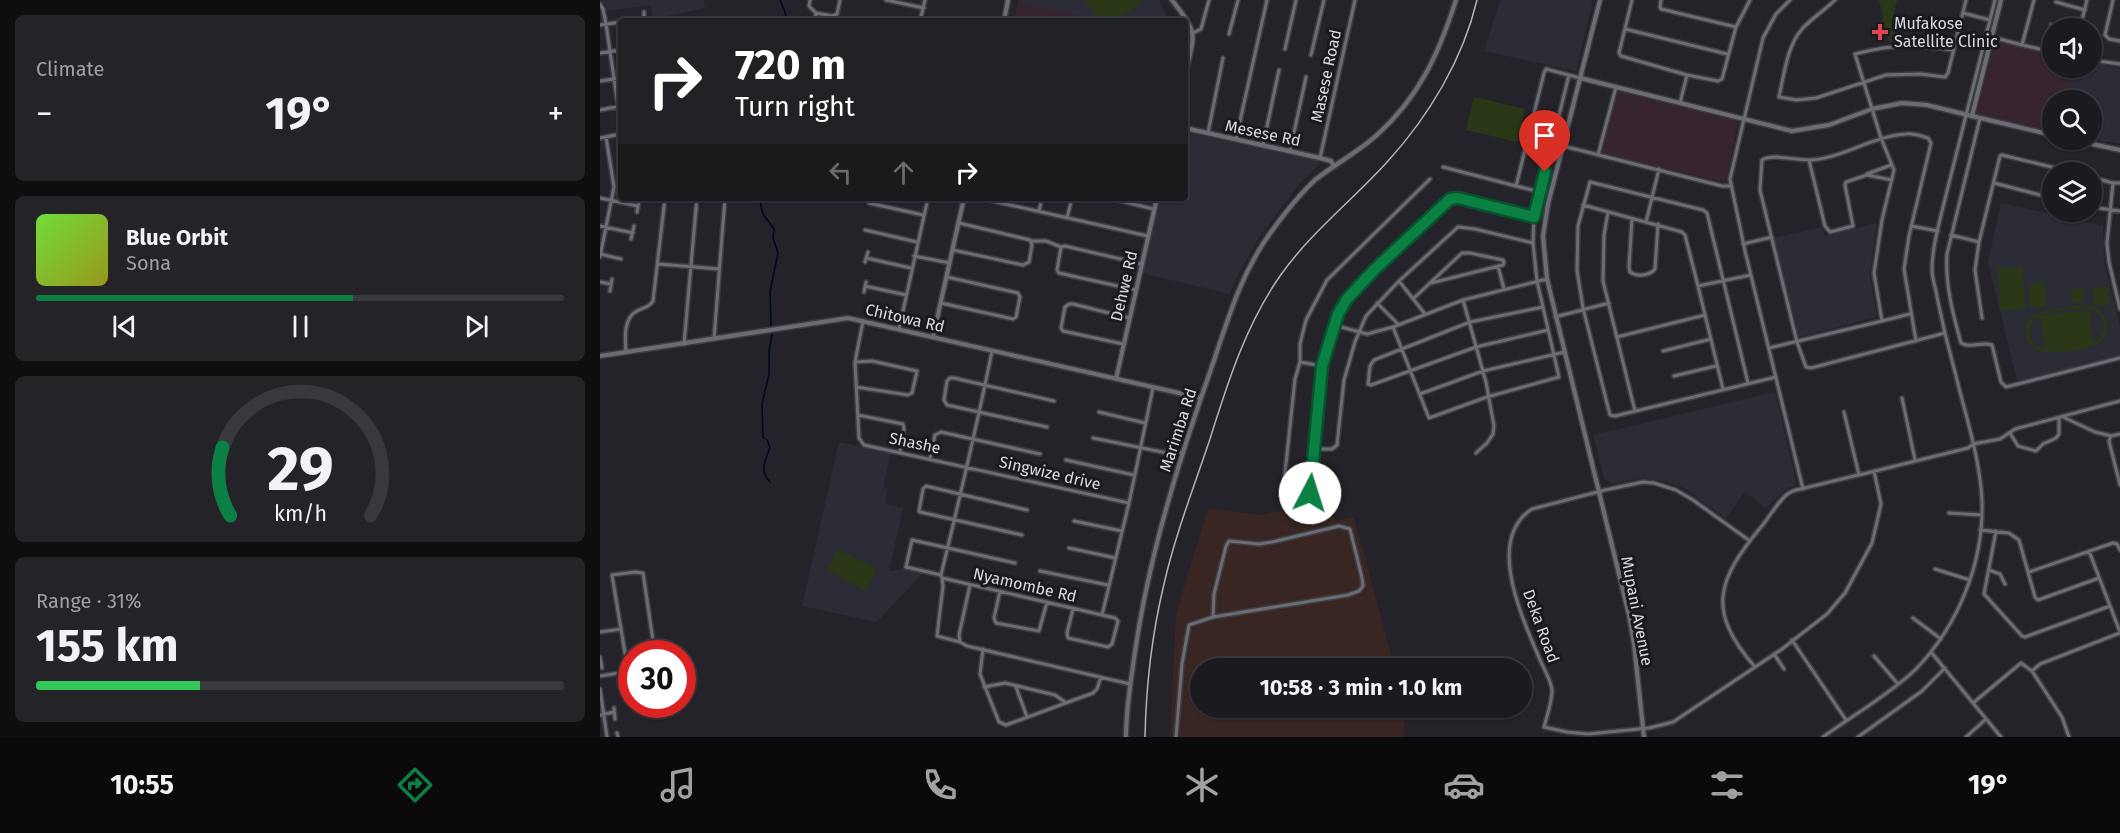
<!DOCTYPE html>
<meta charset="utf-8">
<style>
body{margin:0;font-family:"Fira Sans",sans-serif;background:#232328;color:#f1f3f6;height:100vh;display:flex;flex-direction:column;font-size:22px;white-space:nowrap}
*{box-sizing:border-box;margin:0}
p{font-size:20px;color:#9fa1a4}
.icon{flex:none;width:33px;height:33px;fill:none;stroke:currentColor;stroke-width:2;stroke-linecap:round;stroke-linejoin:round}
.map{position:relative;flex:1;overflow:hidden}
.panel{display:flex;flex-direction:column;gap:15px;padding:15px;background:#0e0e11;width:600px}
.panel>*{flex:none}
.banner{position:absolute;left:18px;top:18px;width:570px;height:183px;border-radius:6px;box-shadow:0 2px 4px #0004,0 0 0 2px #38383d;background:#202124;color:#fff;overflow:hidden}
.tools{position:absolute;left:1442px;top:18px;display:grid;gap:12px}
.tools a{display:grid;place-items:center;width:60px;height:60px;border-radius:50%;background:#1a1a1f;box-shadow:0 2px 4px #0004,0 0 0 2px #38383d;font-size:30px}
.speed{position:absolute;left:18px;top:640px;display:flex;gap:12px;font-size:30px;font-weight:700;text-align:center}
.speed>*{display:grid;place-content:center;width:78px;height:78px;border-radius:50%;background:#1a1a1f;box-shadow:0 2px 4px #0004,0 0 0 2px #38383d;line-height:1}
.speed .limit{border:9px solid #d22;background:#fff;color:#111}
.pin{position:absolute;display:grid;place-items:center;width:51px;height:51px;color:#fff;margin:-62px -26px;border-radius:50% 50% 50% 0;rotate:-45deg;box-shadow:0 0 6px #0007}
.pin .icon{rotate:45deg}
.me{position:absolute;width:66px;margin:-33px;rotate:5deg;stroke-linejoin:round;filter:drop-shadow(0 0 4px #0008)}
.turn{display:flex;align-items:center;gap:21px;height:126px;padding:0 18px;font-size:27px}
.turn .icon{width:78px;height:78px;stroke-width:2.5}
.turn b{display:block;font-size:42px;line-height:51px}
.lanes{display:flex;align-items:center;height:57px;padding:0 18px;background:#0003;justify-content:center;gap:30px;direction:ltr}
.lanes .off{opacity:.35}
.big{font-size:45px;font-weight:700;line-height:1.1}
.panel .tile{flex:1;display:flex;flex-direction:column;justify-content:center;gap:9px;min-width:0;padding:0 21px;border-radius:9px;background:#232328}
.panel .dial{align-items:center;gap:0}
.dial svg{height:156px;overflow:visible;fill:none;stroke:#38383d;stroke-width:7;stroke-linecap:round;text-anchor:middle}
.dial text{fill:#f1f3f6;stroke:none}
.song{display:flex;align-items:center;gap:18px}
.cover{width:72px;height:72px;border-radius:9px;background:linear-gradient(135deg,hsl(100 70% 55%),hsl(60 70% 35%))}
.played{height:6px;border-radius:3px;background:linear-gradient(90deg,#0b8043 60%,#38383d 60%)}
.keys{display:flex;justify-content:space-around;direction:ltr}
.heat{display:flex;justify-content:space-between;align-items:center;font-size:33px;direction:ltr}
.charge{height:9px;border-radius:4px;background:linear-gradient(90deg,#34c759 31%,#38383d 0)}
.trip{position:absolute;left:590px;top:658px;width:342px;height:60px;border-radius:30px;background:#1a1a1f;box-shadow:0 2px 4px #0004,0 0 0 2px #38383d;font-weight:700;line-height:60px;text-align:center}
.dock{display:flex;height:96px;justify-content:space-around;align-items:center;background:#0a0a0c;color:#9fa1a4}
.dock .icon{width:42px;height:42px}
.dock .active{color:#0b8043}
.dock b{font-size:27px;color:#f1f3f6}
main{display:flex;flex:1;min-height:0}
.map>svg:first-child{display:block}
.commercial{fill:#36252f}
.industrial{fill:#392622}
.built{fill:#2b2c36}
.green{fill:#2a3818;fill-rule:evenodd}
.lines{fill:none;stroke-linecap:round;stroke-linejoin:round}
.stream{stroke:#000627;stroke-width:1.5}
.minor-casing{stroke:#3d3e43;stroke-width:6}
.tertiary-casing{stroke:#3d3e43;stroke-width:7}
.minor{stroke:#6c6d74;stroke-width:3}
.tertiary{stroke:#6c6d74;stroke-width:4}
.rail{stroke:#b3b4b9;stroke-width:1.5}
.route-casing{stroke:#07532c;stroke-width:15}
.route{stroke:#0b8043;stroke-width:10}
.health-dot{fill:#e0444e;stroke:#191a20;stroke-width:2}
.labels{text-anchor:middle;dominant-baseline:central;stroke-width:6;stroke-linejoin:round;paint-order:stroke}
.poi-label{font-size:16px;fill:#dadbdf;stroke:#191a20;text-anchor:start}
.street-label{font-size:16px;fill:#dadbdf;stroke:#191a20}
</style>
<main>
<section class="panel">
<div class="tile"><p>Climate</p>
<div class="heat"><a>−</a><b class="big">19°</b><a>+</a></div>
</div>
<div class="tile">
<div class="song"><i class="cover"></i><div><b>Blue Orbit</b><p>Sona</p></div></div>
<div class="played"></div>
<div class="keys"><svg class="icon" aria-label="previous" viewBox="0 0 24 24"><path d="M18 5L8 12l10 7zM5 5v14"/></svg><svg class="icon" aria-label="pause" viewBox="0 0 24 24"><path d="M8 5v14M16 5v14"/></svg><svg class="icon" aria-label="next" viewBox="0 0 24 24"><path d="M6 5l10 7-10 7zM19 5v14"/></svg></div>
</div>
<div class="tile dial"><svg viewBox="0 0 100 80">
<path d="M14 69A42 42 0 1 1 86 69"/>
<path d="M14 69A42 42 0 0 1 10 34" stroke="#0b8043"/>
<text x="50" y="56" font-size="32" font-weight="700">29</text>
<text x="50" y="72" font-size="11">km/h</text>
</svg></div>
<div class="tile"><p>Range · 31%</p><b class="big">155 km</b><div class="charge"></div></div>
</section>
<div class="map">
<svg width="1520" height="737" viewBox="0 0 1520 737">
<rect width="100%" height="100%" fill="#232329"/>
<path class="commercial" d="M418,2L486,17L485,21H414Z
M1395,40L1452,53V68H1474L1469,89L1493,95L1491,104V100H1452V131L1376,115Z
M1016,91L1138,121L1126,183L1003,153L1002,149Z"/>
<path class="industrial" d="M729,499L735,521L754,517L795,669H600V708H806L803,737H570L576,614L608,508L661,515Z"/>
<path class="built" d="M0,0H104L105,8L53,19L51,5L6,11L5,5Z
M419,0H559L569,21H485V17L418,2Z
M900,0H993L976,71L884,51Z
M1491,62L1520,69V144L1491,139V104L1493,95L1469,89L1474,68H1491Z
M585,132L722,162L700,183L659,237L635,281L630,294L541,273L558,198H585Z
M1401,203L1503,226L1504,262L1520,326V356L1417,381L1388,262Z
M1277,223L1270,274L1277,317L1199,337L1174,238L1221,227L1225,236Z
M1175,392L1196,482L1194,486L1187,488L1166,508L1144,492L1126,519L1086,489L1068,482L1039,478L1013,484L1004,479L993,435Z
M239,442L291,453L283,487L288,488L285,503L303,508L289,571L305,569L323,573L277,622L202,606Z"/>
<path class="green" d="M484,0H542L543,1L516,21H500Z
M1279,0H1297L1292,22L1301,34L1316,37L1322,41L1290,42L1281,23L1283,18Z
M874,97L925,109L917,142L866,130Z
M1423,267L1425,309L1400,310L1398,268Z
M1445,283L1446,307H1429V284Z
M1493,287H1509V305H1493Z
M1472,288L1485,289L1483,303L1471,302Z
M1484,305C1505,305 1518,332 1497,344C1487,351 1459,352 1446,353C1437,351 1430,348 1427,339C1415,307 1465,308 1484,305ZM1484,308C1504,309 1512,333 1493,342L1489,310L1441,316L1445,349C1433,347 1428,338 1430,327C1438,308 1467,311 1484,308Z
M238,549L277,569L266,591L227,570Z"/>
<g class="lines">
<path class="stream" d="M180,0L185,12L186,21
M159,198L163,214L174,229L173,238L178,253L170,292L171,326
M170,482C159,469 165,462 170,447L167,440L163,437L162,404L169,374V351L172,334"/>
<g class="minor-casing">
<path id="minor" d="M210,0L209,6L216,13L232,16L237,14L240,0
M286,0L324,8
M1032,0L1019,53L1021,56L1087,75L1118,81L1122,79L1136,27L1150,0
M1061,0L1060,7L1061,9L1136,27
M1190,0L1176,14L1163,38L1130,179L1145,251L1203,489
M1235,0C1225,10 1212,18 1202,29C1187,46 1184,75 1179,97L1196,100L1216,98L1286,75L1320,74L1345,77L1348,73L1366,0
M1513,0L1505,35L1509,39L1520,41
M1456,2L1485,10
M0,4L3,9L6,24L21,126
M44,12V19
M1363,13L1390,20
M26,21L44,19L45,21
M215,21L216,13
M320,21L325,0
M0,25L21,22
M1451,25L1465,28
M1480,28L1487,0
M1025,29L1127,54
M593,33L601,29L609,0
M629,34L638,0
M1392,37L1422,45L1434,0
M1422,45L1452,52
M685,49L696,0
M0,53L21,50
M711,55L724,0
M1491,60L1520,64
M0,81L21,78
M1080,103L1087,75
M0,110L21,106
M1380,118L1347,254C1345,285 1353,314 1361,343C1370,349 1382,341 1392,345L1401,382L1406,387L1520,358
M608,133L623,58
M0,138L21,134
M636,139L667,0
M663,145L679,70
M963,146L1122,186H1130
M690,151L706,77
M998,155L1016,87
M720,158L755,0
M1209,160L1225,226L1230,232L1253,226L1245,185L1246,182L1267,175L1292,180
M843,167L916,186
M1267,174L1291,165
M1491,177L1513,183L1507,243L1509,262L1520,309
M830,179L727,280L706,320L700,344V362L695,379L683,492L686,498H698L710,493L722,366L738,314L747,299L774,270L850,199L858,198L934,217
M1394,183L1452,198
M1513,183H1520
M941,192L916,186L944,73L946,69L980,78
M0,198L38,206
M379,198L548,236
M508,198L554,209
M269,203L323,215
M983,205L1082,232L1085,235L1098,286
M1491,207L1520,211
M439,211L442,198
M37,212L39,201
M1008,212L1004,235L1003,281L1035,411
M467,218L472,198
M1032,219L1029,267L1030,272C1037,277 1049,276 1055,269L1058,224
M1046,222L1059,169
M0,226L33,233
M1311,226L1338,231
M265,230L317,242
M1351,235L1379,242
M31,239L34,226
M431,241H446L461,247
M1143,244L1172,237
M353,250L423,265L429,262L432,245L430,240L359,223
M0,254L21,259
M314,256L350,263
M0,257L14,187L6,137
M266,258L311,268
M265,262L268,252
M58,264L119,269
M898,266L904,289
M799,281L825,314
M0,282L11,284
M265,286L306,295
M536,290L459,273L457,270L461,247L465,246L542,264
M10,291L12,279
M264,292L266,282
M814,298L862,253H870L903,260L904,262L903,265L831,283
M863,300L886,382L894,426L893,434L887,443L876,453
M341,303L413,319L416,317L420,297L418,293L347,277
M777,303L798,324
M943,307L870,322L774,360L770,366L768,384L771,385L876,347L948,330
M955,317L1009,303
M1382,318L1375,270L1379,242L1400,156L1402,155L1472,172
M263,321L255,362L259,438L264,445L529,503
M1282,321L1310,314
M734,325L767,334L793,327L863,300L947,279
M793,327L829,418L887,397L959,377L937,281L933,243L934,217L969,75
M299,329L328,198
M1017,337L1105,315
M114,339L125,198
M1316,341L1304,269L1309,236L1331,143L1328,138C1321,136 1313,133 1306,134C1273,136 1245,157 1212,160C1197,161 1174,153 1162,160L1160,190L1197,342L1206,367L1211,368L1345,333
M84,344L97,198
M523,344L463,331L461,328L465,307L469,304H473L529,318
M1169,348L1282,321L1274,273L1282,220L1294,170L1281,138L1255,54C1294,44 1314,44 1353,50
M392,351C377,426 359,501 341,575L342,578L502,615L529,503L553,388
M1063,351L1111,339
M26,352C25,339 23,318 37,311C44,307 49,308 53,301L65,198
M255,362L272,361L317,371L312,393L308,395L256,387
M700,362L722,366
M1074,376L1116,366
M1148,383L1107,213L1103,210L990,182L978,226L977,270L983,308L1010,415L1015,416L1176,377
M1123,389L1098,286L1151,275
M820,394L883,371L965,352
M1302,398L1315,460
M499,412L545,423
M1244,412L1259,475L1368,448L1373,444L1400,439L1415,429L1520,401
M258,415L303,424L304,429L300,452
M1463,417L1495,432L1511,436
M447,427L347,405L344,400L347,381L350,378H354L454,401
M1410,433L1418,446L1436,451L1443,444L1456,438L1459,434V418
M1520,434L1511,436L1509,441L1520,485
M493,438L567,453L568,450L583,453
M714,449H732L737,445L744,380L755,342L766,316L799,281L858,227L875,229L933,243
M330,459L335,435L341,432L440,454
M466,460L534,475
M1349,513L1382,515
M474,521L522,531
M1380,530L1409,533L1419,540L1435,597L1438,600L1499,578
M1396,531L1384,594L1422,636L1425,637L1510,606
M422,535L320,512L319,511L323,489L326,486L427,510
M1150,541L1093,500L1076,490L1054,483L1043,482L1005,490L932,509C884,540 924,621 940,660C944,669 951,680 952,690C952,702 947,716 944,727L967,732L988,734L1049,728L1073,722L1182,649L1227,614L1245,593L1272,543L1281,504L1274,471
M469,548L516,558
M1489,551L1520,632
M1335,569L1370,580
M1389,570L1400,574L1405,584
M440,571L508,585
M1429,572L1513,543L1517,544L1520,550
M341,575L306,567L312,540L415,563
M342,578L343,586L337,636L360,642
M370,585L359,635L360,642L367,646L530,684
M400,591L394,618L396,623L439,631L447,602
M473,609L467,633L468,638L508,647L512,644L518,621L515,618L502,615
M1313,618L1341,639
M0,632L21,629
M1192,640L1246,720
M383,649L380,674L399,722L406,725L493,693L497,689L501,677
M1331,652L1401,737
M1174,654L1184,669
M1274,656L1298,684
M0,657L2,668
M1155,667C1106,611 1117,580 1161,527C1169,518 1181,496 1191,492C1196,489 1203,489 1209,487C1225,483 1242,479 1258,475
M28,671L12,575L35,572L43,573L55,654
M1432,671L1462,717L1469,737
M0,676L32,671
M384,687L405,683L455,695L465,702
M416,687L427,717
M0,689L7,737
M1373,703L1421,663L1432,671L1440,664L1520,633
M14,708L15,719
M0,715L14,712
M17,733L18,737
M576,737L582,664L589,625L613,617L748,595L759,591L763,586L762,578L750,529L739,526L672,542L659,544L629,541L626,546L614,594L613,617
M1223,737C1252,716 1290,694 1315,670C1358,626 1384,563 1382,501C1380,457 1365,414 1355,372C1348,347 1342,322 1337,297C1336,288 1332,279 1332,270C1332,249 1338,228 1343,207L1395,0
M1258,737L1322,691L1345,668
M1366,737L1386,719"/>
</g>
<g class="tertiary-casing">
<path id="tertiary" d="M572,0C599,35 595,32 585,75
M1000,0L948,204L943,236L947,279L1029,615L1034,644L1044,737
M404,21L408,0
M980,78L1192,131L1229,125L1272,109L1302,103L1327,105L1372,116L1401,0
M1372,116L1452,135
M585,128L720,158L731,161L734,166
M1474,140L1520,150
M333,337L364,198
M0,356L248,318L601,398
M516,379L557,198
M526,737C526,708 531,680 535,652C549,556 578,463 610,372C627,323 640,274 671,232C684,214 699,195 715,180C735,164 758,152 777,135C820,96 839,53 856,0"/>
</g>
<use href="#minor" class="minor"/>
<use href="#tertiary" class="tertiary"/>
<path class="rail" d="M545,737C546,686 552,634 564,584C575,536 593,489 609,442C627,385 645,326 680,276C710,233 753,200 788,161C829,116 863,59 877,0"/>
</g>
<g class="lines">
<g class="route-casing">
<path id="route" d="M710,493L722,366L738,314L747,299L774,270L850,199L858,198L934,217L945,172"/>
</g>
<use href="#route" class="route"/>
</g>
<path class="health-dot" d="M1277 23h6v6h6v6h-6v6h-6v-6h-6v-6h6z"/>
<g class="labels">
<g class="poi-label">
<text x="1294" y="23">Mufakose<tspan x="1294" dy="18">Satellite Clinic</tspan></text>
</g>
<g class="street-label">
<text transform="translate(726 76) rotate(-78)">Masese Road</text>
<text transform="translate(663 133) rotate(12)">Mesese Rd</text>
<text transform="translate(524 286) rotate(-77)">Dehwe Rd</text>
<text transform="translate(305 318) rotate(13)">Chitowa Rd</text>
<text transform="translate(578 430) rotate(-72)">Marimba Rd</text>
<text transform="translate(315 443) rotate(12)">Shashe</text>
<text transform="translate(450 473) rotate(13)">Singwize drive</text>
<text transform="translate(425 585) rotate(13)">Nyamombe Rd</text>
<text transform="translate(1037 611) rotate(79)">Mupani Avenue</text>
<text transform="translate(941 626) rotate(70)">Deka Road</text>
</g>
</g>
</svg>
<div class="tools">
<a><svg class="icon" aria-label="sound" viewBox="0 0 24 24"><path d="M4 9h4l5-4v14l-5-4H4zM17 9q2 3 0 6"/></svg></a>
<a><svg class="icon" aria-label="search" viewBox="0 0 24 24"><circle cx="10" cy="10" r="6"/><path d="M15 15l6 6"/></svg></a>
<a><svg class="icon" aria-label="layers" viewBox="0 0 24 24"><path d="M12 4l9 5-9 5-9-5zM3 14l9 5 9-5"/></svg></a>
</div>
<div class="speed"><div class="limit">30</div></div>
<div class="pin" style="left:945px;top:172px;background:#d93025"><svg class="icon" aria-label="arrive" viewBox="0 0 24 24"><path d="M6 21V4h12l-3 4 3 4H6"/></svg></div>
<svg class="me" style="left:710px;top:493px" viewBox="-20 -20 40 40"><circle r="19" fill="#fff"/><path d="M0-13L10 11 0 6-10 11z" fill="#0b8043"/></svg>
<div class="trip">10:58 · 3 min · 1.0 km</div>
<div class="banner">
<div class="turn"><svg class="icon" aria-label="right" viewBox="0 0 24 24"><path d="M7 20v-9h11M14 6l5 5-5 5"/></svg><div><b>720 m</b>Turn right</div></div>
<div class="lanes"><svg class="icon off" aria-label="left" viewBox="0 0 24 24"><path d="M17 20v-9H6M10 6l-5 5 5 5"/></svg><svg class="icon off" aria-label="ahead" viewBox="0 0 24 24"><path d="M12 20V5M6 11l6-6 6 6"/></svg><svg class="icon" aria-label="right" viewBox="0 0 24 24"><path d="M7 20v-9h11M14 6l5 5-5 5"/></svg></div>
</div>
</div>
</main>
<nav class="dock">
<b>10:55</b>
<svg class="icon active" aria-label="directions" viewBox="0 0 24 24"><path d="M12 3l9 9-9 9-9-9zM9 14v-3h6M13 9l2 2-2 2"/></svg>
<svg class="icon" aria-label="music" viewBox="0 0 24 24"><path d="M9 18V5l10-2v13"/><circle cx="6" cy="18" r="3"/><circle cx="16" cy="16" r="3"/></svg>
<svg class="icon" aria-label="phone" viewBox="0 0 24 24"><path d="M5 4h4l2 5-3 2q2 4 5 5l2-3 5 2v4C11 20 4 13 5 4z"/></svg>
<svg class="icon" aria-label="climate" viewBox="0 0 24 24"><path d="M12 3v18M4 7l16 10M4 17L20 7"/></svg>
<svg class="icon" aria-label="car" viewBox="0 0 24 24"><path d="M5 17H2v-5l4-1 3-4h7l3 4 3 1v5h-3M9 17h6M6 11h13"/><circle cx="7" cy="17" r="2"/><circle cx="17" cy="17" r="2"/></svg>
<svg class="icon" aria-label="filters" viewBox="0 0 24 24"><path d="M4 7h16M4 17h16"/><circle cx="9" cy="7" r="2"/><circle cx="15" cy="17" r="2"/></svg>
<b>19°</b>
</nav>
